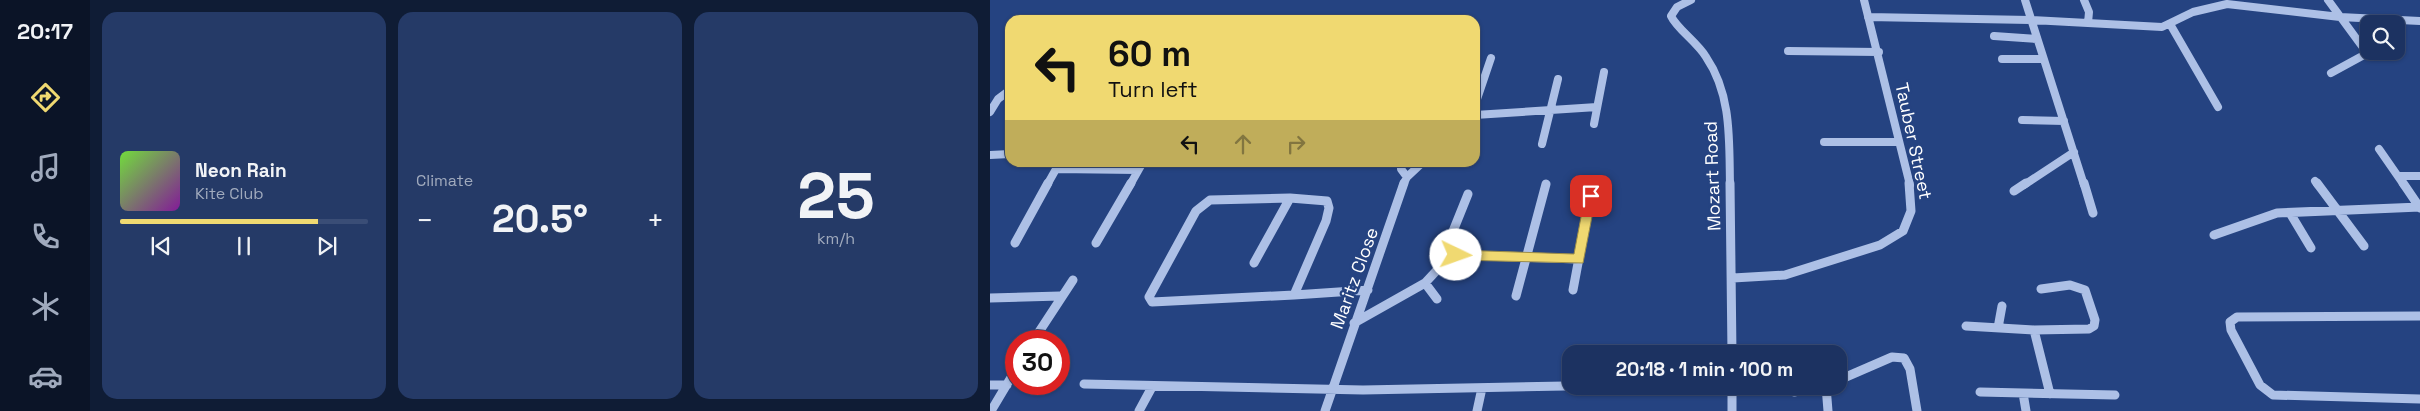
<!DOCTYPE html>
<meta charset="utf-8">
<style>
body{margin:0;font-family:"Space Grotesk",sans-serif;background:#253a67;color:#f1f3f6;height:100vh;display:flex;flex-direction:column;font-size:19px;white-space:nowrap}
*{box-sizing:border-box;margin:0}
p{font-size:16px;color:#a0aabd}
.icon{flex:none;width:28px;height:28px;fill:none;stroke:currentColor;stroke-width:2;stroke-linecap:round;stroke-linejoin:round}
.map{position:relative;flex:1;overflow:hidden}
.drawer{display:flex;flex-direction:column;gap:12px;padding:12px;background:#0f1c35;width:900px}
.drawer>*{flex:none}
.top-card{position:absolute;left:15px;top:15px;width:475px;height:152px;border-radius:15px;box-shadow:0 1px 4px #0004,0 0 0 1px #3a4d76;background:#f0d971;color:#111;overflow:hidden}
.fabs{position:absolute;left:1370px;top:15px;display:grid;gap:10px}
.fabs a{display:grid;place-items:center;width:45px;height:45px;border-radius:10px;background:#1c3261;box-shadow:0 1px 4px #0004,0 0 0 1px #3a4d76;font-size:25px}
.speed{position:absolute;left:15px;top:330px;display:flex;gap:10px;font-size:25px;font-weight:700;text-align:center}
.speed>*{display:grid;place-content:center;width:65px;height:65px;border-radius:50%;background:#1c3261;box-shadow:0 1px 4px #0004,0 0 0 1px #3a4d76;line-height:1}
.speed .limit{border:8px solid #d22;background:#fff;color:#111}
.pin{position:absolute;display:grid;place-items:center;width:42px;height:42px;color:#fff;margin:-21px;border-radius:10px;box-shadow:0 2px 8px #0006}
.me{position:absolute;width:55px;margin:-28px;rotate:93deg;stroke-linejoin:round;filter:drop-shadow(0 0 4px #0008)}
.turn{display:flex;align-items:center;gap:18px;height:105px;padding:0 20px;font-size:22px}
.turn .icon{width:65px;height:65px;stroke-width:2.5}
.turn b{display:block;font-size:35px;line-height:42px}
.lanes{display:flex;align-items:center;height:48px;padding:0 20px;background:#0003;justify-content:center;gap:25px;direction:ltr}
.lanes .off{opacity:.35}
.big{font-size:38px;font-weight:800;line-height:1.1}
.drawer .widget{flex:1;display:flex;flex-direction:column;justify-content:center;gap:8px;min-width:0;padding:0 18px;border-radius:15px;background:#253a67}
.drawer .dial{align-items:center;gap:0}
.dial b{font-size:65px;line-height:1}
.song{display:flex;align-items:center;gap:15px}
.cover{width:60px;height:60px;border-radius:8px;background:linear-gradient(135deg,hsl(100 70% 55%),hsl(290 70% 35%))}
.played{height:5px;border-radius:2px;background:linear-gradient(90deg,#f0d971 80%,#3a4d76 80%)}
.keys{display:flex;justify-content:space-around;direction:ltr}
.heat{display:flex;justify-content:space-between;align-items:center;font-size:28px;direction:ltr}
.drawer .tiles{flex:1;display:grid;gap:12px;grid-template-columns:repeat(3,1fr)}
.trip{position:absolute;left:572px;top:345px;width:285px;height:50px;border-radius:15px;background:#1c3261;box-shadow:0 1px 4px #0004,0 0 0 1px #3a4d76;font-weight:800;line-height:50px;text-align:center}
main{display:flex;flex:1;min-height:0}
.menu{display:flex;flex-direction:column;width:90px;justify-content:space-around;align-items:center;background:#0b1427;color:#a0aabd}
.menu .icon{width:35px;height:35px}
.menu .current{color:#f0d971}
.menu b{font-size:22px;color:#f1f3f6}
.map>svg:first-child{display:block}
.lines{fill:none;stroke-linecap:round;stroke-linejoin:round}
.minor-far1{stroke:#adc0e6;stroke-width:8}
.minor{stroke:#adc0e6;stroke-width:9}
.route{fill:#f0d971;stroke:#9c8d49}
.labels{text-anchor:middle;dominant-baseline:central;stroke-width:5;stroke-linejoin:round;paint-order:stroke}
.street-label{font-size:18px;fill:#fff;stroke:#254381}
</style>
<main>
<nav class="menu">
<b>20:17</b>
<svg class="icon current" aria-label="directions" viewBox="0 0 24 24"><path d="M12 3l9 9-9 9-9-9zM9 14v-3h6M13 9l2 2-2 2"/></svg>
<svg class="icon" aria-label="music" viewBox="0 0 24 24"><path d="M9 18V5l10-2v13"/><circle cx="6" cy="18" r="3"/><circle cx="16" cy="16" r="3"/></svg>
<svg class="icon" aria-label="phone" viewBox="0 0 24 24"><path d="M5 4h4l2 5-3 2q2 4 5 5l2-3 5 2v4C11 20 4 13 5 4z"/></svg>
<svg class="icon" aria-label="climate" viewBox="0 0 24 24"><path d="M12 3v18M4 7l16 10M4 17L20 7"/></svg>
<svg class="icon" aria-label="car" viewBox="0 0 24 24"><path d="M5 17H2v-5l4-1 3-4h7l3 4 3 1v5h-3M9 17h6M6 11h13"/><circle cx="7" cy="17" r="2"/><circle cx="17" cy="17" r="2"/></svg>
</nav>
<section class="drawer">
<div class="tiles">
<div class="widget">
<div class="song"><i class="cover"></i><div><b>Neon Rain</b><p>Kite Club</p></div></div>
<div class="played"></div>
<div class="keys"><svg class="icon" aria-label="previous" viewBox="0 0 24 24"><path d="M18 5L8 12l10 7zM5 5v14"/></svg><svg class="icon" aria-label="pause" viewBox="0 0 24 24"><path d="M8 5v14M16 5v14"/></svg><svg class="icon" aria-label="next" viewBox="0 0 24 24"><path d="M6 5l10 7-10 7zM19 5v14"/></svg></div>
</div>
<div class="widget"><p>Climate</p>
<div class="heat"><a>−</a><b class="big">20.5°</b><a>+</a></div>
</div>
<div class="widget dial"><b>25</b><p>km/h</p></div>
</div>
</section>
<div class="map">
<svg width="1430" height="411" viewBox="0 0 1430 411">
<rect width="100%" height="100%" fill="#254381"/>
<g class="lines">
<path class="minor-far1" d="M701,0L687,7L681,16C687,29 707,42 716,57C742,95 739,141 740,185
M874,0L920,185
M1035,0L1094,185
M1094,0L1099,12L1098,23
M1338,0L1374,49V55L1341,73
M878,17L1040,20L1172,27L1203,12L1237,4L1350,17L1430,21
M1180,24L1228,107
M1004,36L1047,39
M798,51L889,52
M1012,59H1053
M485,105L501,58
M0,112L8,99L20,90
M485,115L607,107
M1032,120L1074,121
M604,124L614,72
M834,142H908
M552,144L568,79
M1389,149L1414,185
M0,155L20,154
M411,162V169L417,177
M66,169L148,170
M1409,176H1430
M1325,181L1328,185
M57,185L70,162
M140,185L153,162
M413,185L417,177L433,162
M603,185L604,180
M1034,185L1084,152"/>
<path class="minor" d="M740,183L742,354
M1094,183L1103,213
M1327,183L1374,246
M1413,183L1430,208
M1024,191L1036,183
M300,198L337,201L339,208L336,221L304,295L162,302L159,297L206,211L220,200Z
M1300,213L1321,248
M1224,235L1287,213L1430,207
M25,243L58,183
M106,243L141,183
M264,263L300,198
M449,266L478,194
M743,278L795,275L890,245L913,231L921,211L919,183
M435,283L447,299
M583,290L603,183
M304,295L378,290
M526,296L556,184
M0,298L70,296
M1430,316L1247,317L1240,322L1241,330L1270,385L1283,395L1430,399
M364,323L435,283L448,269L467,255L589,259
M976,326L1044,330L1099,329L1104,326L1105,320L1095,290L1080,285L1051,289
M1008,328L1012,306
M1044,330L1060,394
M43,341L83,280
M849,380L902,357L914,358L920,369L927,411
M94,384L373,390L575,386
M0,385H17
M742,386V411
M836,386L838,411
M804,392L831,386
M990,392L1125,395
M1033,393L1036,411
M1,411L26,369
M149,411L162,387
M335,411L414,183
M487,411L492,388"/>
</g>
<path class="route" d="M601,192L606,196L593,263L466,260L461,255L466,250L584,254L595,196Z"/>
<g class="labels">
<g class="street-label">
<text transform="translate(924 141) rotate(78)">Tauber Street</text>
<text transform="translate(722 176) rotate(-92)">Mozart Road</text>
<text transform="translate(364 278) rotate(-70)">Maritz Close</text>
</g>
</g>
</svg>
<div class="fabs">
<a><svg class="icon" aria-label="search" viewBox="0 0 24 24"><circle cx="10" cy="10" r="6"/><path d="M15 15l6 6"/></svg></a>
</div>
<div class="speed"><div class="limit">30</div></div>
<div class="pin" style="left:601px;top:196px;background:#d93025"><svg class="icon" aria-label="arrive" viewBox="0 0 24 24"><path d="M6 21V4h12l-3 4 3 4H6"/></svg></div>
<svg class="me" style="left:466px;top:255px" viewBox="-20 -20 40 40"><circle r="19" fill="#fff"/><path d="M0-13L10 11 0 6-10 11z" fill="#f0d971"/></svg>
<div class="trip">20:18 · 1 min · 100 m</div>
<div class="top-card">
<div class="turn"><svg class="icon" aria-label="left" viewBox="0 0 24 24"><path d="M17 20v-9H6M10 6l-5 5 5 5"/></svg><div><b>60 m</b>Turn left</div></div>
<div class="lanes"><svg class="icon" aria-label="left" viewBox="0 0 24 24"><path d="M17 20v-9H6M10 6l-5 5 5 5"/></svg><svg class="icon off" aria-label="ahead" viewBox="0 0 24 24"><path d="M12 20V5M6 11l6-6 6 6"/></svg><svg class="icon off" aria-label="right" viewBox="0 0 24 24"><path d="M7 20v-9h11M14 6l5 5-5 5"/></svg></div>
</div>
</div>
</main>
